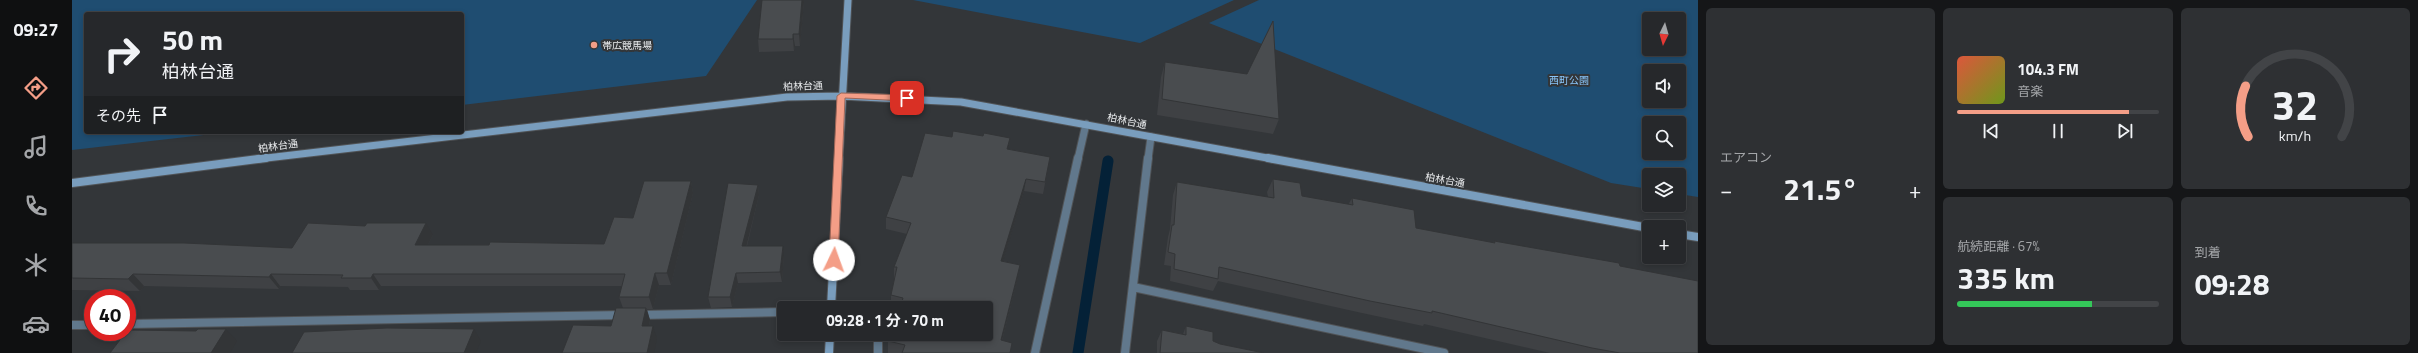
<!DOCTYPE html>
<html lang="ja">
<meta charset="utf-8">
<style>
body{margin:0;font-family:"Titillium Web","Noto Sans JP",sans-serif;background:#2e3033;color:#f1f3f6;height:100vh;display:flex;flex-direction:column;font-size:15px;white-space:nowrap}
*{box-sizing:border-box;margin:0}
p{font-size:13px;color:#a4a6a9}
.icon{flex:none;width:22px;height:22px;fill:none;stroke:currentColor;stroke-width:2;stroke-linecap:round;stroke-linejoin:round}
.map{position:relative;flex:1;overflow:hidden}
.panel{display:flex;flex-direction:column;gap:8px;padding:8px;background:#151618;width:720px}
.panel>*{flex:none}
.top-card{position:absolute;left:12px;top:12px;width:380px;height:122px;border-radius:4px;box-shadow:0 2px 6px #0003,0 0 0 1px #424447;background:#26282b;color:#f1f3f6;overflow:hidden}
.needle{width:26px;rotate:185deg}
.buttons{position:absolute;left:1570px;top:12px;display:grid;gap:8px}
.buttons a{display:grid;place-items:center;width:44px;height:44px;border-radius:4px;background:#26282b;box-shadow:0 2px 6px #0003,0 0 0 1px #424447;font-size:20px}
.speed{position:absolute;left:12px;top:289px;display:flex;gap:8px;font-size:20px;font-weight:700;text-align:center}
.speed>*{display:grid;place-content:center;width:52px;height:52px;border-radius:50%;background:#26282b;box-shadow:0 2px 6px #0003,0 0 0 1px #424447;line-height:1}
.speed .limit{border:6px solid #d22;background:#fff;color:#111}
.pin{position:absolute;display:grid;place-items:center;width:34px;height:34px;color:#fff;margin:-17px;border-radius:8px;box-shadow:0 2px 6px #0006}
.me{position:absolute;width:44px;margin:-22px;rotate:3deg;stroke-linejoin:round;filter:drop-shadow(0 0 3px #0008)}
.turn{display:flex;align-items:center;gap:14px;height:84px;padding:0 12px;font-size:18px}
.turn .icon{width:52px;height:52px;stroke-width:2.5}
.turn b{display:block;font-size:28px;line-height:34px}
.then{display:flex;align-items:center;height:38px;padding:0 12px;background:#0003;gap:8px;font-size:15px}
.big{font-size:30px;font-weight:700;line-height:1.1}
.panel .widget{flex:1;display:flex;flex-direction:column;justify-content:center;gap:6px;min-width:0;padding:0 14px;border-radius:6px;background:#2e3033}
.panel .dial{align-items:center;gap:0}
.dial svg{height:104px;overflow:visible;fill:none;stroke:#424447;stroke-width:7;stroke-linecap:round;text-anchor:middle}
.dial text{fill:#f1f3f6;stroke:none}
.song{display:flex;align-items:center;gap:12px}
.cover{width:48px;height:48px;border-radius:6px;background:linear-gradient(135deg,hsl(10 70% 55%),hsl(80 70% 35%))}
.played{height:4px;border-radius:2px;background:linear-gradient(90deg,#f49e87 85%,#424447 85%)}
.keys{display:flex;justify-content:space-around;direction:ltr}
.heat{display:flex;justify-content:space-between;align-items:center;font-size:22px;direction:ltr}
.charge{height:6px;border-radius:3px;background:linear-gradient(90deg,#34c759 67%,#424447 0)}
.panel .tiles{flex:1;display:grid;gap:8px;grid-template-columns:repeat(3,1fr)}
.widget:first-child{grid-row:span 2}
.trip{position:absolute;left:705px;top:301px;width:216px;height:40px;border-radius:4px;background:#26282b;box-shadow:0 2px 6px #0003,0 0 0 1px #424447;font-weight:700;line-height:40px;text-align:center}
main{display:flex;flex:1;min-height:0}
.menu{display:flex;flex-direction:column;width:72px;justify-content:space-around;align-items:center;background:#0f1011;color:#a4a6a9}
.menu .icon{width:28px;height:28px}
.menu .on{color:#f49e87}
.menu b{font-size:18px;color:#f1f3f6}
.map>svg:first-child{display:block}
.green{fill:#1f4d71;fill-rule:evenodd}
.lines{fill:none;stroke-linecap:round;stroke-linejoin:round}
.stream{stroke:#042137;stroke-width:11}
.street-far1-casing{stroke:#505356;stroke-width:9}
.street-casing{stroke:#505356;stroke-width:10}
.secondary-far1-casing{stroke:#505356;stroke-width:9}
.secondary-casing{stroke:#505356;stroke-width:10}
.street-far1{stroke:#61788c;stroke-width:7}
.street{stroke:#61788c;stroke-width:8}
.secondary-far1{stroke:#799dbd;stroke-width:7}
.secondary{stroke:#799dbd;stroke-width:8}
.wall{fill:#3f4144}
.shaded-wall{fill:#333537}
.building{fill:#494c4f;stroke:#333537}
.route{fill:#f49e87;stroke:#9f6758}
.poi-dot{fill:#f49e87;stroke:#333639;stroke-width:1.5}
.labels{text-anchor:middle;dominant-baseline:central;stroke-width:4;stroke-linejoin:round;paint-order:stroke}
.poi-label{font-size:10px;fill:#e9ebed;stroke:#333639;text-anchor:start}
.park-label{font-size:10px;fill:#89c5f9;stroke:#333639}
.street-label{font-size:10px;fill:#e9ebed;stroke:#333639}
</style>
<main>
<nav class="menu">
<b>09:27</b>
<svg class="icon on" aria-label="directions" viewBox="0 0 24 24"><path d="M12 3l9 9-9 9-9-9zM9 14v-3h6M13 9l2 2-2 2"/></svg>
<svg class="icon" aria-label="music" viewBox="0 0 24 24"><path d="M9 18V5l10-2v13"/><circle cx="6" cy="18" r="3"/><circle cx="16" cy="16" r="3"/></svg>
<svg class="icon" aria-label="phone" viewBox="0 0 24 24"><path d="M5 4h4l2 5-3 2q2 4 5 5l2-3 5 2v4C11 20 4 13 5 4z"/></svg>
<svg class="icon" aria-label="climate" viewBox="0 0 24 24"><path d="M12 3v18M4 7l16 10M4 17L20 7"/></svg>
<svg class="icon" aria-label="car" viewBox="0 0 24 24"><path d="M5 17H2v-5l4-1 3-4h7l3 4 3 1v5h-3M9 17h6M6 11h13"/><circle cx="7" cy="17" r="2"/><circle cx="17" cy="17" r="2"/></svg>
</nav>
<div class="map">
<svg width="1626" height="353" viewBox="0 0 1626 353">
<rect width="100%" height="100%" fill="#333639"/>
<path class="green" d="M0,0H685L634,76L390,105V14H14V132H158L0,150Z
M841,0H1162L1068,43Z
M1187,0H1626V197L1607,194V175H1577V189L1539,183L1137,23ZM1577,19H1607V49H1577ZM1577,71H1607V101H1577ZM1577,123H1607V153H1577Z"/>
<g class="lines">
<path class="stream" d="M1006,353L1036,161"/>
<g class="street-far1-casing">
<path id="street-far1" d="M1006,159L1014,124
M1076,159L1079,137"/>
</g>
<g class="street-casing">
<path id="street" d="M1061,287L1372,353
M567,315L712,312
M55,324L553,315
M0,325H21
M806,334V353
M963,353L1006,158
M1053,353L1076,158"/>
</g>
<g class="secondary-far1-casing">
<path id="secondary-far1" d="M186,159L715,97L769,96L889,102L1201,159
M767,159L776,0"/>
</g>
<g class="secondary-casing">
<path id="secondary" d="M1196,158L1577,228
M0,183L194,158
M1607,234L1626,237
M759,308L767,158
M757,353L758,334"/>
</g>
<use href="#street-far1" class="street-far1"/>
<use href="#street" class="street"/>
<use href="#secondary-far1" class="secondary-far1"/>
<use href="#secondary" class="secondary"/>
</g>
<path class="wall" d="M732,2L728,46H723L722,51L687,52L686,39Z
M1093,62L1207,119L1201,134L1085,115L1089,77Z
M911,136L938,138L937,149L978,157L971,194L952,191L931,261L948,265L946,277L930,341L939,353H816V341L914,308H824L819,307V295L823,279L822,278V267L835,234L814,229V217L840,177L880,137Z
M1201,179L1230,196L1276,205L1280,198L1344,228L1421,243L1422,241L1548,266L1626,353H1478L1352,324L1351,326L1290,313L1146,281L1141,291L1098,281L1099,266L1092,265L1096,237L1098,229L1101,195L1105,182L1196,197L1195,192Z
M619,181L621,193L599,285H587L581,309H575L578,320L577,326L585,339L539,326L551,308L547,297L550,286H309L307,290H278L276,287L208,286L207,289L72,286L68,291L0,290V243L220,248L361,235L356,245L532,244L561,218Z
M686,185L687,195L675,246L712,256L710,282L666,283L660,307L639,308L636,297Z
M1114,326L1141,341L1148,344L1192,353H1085V341L1090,330L1111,334Z"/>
<path class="shaded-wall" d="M730,0H732V2L728,46L727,34Z
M721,34L723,46L722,51L721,39Z
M938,138L937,150L935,149Z
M954,179L952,191L928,272L929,261Z
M619,181L621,193L599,285L595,273Z
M686,185L687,195L672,256L670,246Z
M354,223L361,235L350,257L343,245Z
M711,246L712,256L710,282L708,272Z
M948,265L946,277L927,352L929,340Z
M583,273L587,285L581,309L577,297Z
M664,273L666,283L660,307L658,297Z
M61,274L72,286L68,291L56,279Z
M199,274L208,286L207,289L197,277Z
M301,274L309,286L307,290L299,278Z
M574,308L578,320L574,338L570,326Z
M581,326L585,339L582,353H575Z
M154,329L165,341L158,353H139Z
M402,329L409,341L404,353H392Z"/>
<path class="building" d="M690,0H730L727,34H721V39H686Z
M1201,21L1207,119L1090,99L1093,62L1175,74Z
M881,131L911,136L912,133L938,138L935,149L978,157L973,182L954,179L929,261L948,265L929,340L940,343L938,353H830L833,345L816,341L818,334H914V308H828L831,298L819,295L825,267H822L839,223L814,217L830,175L840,177L853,133L880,137Z
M1201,179L1228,183L1230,196L1281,205L1280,198L1342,210L1344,228L1423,243L1422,241L1547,263L1548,266L1626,281V353H1548L1520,348L1360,311V313L1298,301L1147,267L1146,279L1102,269L1103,254L1096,252L1100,225H1102L1105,182L1202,198Z
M572,181H619L595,273H583L577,297H547L553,274H301L299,278H269L271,275L199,274L197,277L61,274L56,279L0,278V243H112L220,248L236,223L293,226L295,223H354L343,245H417L418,242L532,244L542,217L561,218Z
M656,183L686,185L670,246H711L708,272L664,273L658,297H636Z
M544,308H574L570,326H581L575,353H490L501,325L539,326Z
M1114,326L1141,332V341L1148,344L1192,353H1088L1090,330L1114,335Z
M315,328L402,329L392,353H220L232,332Z
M126,329H154L139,353H38L54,332H55L56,330L124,331Z"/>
<path class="route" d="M769,93L835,95L839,98L835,101L773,98L766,260L762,264L757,260L765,96Z"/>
<circle class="poi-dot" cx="522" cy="45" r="4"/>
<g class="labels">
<g class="poi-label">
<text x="530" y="45">帯広競馬場</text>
</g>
<g class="park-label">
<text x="1497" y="80">西町公園</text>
</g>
<g class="street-label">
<text transform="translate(731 86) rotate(-2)">柏林台通</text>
<text transform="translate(1055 121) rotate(12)">柏林台通</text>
<text transform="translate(206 146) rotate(-8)">柏林台通</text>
<text transform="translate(1373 180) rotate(10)">柏林台通</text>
</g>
</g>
</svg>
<div class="buttons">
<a><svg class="needle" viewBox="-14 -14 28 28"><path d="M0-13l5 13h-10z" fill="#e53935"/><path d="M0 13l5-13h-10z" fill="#a4a6a9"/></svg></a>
<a><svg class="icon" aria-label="sound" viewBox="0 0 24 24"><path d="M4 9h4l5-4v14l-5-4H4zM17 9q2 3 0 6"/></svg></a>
<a><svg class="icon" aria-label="search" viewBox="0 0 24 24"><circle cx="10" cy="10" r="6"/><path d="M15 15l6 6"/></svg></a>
<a><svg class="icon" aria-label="layers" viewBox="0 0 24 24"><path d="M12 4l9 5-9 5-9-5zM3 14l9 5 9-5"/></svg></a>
<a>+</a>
</div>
<div class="speed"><div class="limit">40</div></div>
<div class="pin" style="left:835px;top:98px;background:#d93025"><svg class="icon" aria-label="arrive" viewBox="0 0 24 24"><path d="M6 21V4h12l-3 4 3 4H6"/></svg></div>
<svg class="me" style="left:762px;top:260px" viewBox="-20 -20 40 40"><circle r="19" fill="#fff"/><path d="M0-13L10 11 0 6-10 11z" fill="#f49e87"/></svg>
<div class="trip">09:28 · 1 分 · 70 m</div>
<div class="top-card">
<div class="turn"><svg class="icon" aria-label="right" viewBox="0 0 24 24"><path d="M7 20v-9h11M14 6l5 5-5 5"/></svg><div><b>50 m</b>柏林台通</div></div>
<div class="then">その先<svg class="icon" aria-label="arrive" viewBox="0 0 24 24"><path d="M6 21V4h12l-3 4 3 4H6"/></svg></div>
</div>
</div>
<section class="panel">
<div class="tiles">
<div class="widget"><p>エアコン</p>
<div class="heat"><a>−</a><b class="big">21.5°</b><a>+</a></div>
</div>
<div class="widget">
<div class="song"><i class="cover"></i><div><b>104.3 FM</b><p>音楽</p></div></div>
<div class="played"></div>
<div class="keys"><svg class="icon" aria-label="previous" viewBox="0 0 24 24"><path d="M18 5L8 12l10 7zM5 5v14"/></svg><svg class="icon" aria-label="pause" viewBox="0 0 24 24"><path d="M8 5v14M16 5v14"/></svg><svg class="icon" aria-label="next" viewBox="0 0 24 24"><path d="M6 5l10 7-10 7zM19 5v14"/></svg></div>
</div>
<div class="widget dial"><svg viewBox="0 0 100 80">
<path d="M14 69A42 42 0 1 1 86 69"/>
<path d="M14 69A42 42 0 0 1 12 30" stroke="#f49e87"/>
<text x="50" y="56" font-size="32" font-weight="700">32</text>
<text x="50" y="72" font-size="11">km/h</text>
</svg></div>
<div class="widget"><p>航続距離 · 67%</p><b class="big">335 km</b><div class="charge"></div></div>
<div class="widget"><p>到着</p><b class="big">09:28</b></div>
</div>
</section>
</main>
